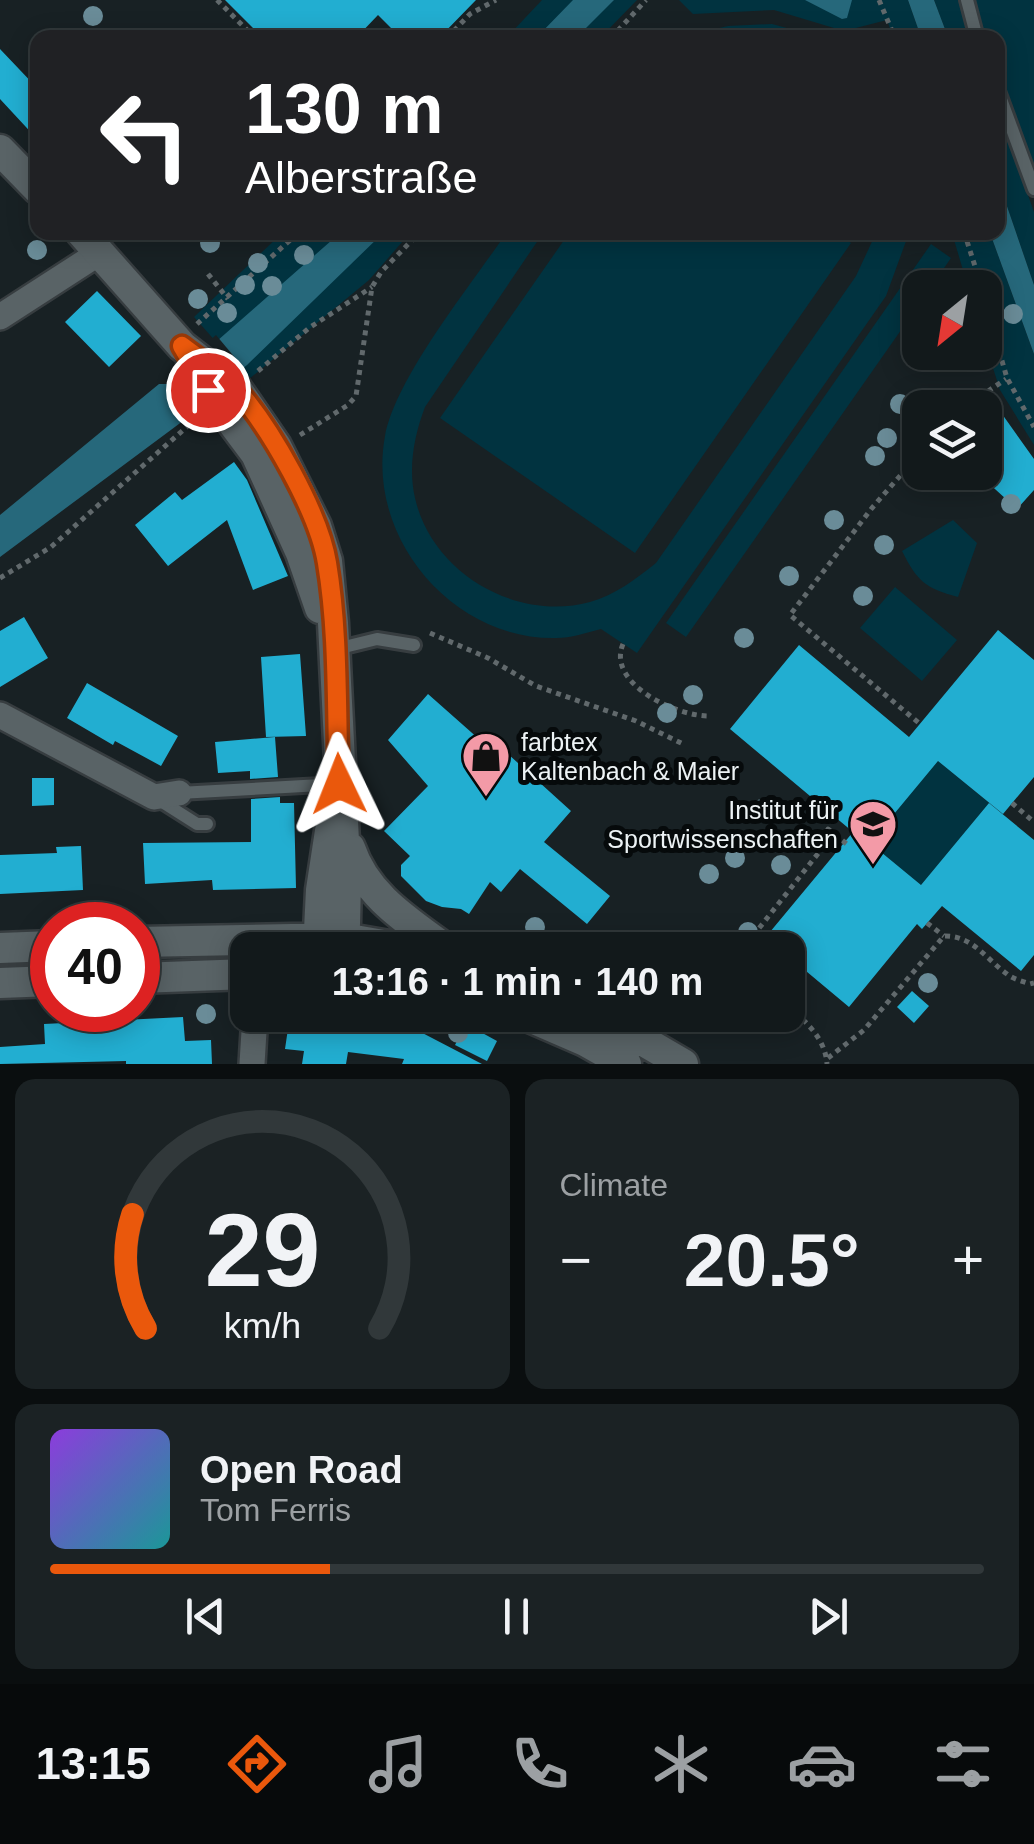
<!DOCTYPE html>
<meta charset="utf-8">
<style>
body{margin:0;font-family:Helvetica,sans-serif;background:#1b2224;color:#f1f3f6;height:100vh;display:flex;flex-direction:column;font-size:38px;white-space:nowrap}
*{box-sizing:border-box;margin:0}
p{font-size:32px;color:#9ca0a3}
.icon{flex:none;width:55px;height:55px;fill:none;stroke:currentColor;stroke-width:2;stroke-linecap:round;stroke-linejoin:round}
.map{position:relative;height:1064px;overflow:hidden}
.panel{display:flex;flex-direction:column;gap:15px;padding:15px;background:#0a0e0f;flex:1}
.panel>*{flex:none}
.hud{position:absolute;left:30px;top:30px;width:975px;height:210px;border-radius:20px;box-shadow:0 5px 25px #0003,0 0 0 2px #31383a;background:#202124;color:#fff;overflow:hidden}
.needle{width:65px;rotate:210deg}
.tools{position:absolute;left:902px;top:270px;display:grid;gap:20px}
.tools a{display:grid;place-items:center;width:100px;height:100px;border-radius:20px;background:#12191b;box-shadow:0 5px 25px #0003,0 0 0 2px #31383a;font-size:50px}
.speed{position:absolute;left:30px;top:902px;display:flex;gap:20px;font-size:50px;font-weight:700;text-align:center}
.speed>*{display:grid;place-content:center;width:130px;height:130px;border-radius:50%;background:#12191b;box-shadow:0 5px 25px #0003,0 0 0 2px #31383a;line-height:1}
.speed .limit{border:15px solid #d22;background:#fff;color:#111}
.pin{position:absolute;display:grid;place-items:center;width:85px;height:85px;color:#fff;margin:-42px;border:5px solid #fff;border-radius:50%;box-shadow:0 2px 10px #0007}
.me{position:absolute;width:110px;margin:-55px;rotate:358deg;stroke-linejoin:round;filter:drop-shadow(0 0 8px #0008)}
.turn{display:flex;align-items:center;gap:35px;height:210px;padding:0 50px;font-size:45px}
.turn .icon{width:130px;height:130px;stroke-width:2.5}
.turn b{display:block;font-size:70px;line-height:85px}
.big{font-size:75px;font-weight:800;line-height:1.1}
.panel .tile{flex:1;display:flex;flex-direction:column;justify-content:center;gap:15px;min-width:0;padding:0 35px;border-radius:20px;background:#1b2224}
.panel .dial{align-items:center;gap:0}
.dial svg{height:260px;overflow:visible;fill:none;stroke:#31383a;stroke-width:7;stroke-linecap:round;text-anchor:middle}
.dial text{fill:#f1f3f6;stroke:none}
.song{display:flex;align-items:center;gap:30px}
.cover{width:120px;height:120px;border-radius:15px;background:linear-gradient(135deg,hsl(270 70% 55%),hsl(180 70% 35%))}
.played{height:10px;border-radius:5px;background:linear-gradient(90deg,#ea580c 30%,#31383a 30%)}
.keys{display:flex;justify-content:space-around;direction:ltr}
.heat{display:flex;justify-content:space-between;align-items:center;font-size:55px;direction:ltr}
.panel .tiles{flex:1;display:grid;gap:15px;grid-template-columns:1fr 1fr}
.tile:last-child{grid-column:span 2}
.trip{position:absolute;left:230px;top:932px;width:575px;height:100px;border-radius:20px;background:#12191b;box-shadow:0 5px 25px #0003,0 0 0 2px #31383a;font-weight:800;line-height:100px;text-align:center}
.dock{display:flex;height:160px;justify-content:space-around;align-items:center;background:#070a0b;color:#9ca0a3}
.dock .icon{width:70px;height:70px}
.dock .on{color:#ea580c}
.dock b{font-size:45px;color:#f1f3f6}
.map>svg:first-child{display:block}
.green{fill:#013340}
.water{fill:#26687b}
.pier{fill:#182124}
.building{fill:#22aed1}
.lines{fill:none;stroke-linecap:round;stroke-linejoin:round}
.lane-casing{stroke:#373d40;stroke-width:18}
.street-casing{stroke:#373d40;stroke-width:30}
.secondary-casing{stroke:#373d40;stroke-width:35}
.path{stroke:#61696c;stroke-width:5;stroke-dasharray:5 5;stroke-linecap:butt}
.lane{stroke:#596366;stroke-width:12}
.street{stroke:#596366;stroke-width:25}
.secondary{stroke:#596366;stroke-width:30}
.tree{fill:#6a8c98}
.route-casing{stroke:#983908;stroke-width:25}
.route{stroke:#ea580c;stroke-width:18}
.labels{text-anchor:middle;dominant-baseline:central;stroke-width:10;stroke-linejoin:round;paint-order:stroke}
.poi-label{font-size:25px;fill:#edf3f5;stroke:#060a0b;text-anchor:start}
</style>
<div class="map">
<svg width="1034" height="1064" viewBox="0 0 1034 1064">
<rect width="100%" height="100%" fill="#182124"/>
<path class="green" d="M542,0H637L601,37L506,38Z
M679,0H908L921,37H893L887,20L844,31L774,10L693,14Z
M934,0H1034V165L1026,144L1012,150L1034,212V285L998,180V38L948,37Z
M772,24L820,37H681L728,26Z
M507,232L543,233L425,407C414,436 408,468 415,498C432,573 516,622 590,602C615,595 636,579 656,563L856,276L876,233H909L886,296L637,653L601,629C586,633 571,638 556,638C452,640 366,537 385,436C396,377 471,285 507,232Z
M282,233H410L369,280L249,379L194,317Z
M837,233L851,243L635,553L440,418L569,233Z
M952,233H990L1034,354V445L1000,390L985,343V288L968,287Z
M931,244L951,258L931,287L920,288V303L686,637L666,623Z
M953,520L977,543L958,597C925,588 917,581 902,551Z
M895,587L957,640L922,681L860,628Z
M938,761L989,803L921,885L870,843Z"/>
<path class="water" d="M573,0H614L577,37H537Z
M805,0H852L847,18L842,19Z
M908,0H934L948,37H921Z
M998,180L1034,285V354L990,233L998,232Z
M340,233H383L247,365L192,410L191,415L0,557V515L159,384H168Z"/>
<path class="pier" d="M216,335L247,372L201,409L171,375Z"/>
<path class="building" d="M225,0H476L439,38H401L378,15L356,38H263Z
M0,49L38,89V140L0,99Z
M97,291L141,336L109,367L65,322Z
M985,390L1034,459V490L1017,509L985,480Z
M234,462L247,480L288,576L253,590L227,520L168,566L135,525L175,492L182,500Z
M24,617L48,658L0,687V631Z
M998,630L1034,660V777L1003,814L938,761L870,843L921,885L989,803L1034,840V955L1021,971L942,906L922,929L917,924L849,1007L788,956V950H780L765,938L853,832L730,729L799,645L909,737Z
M300,654L306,736L266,737L261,657Z
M87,683L178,736L161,766L115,741L113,745L67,718Z
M428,694L480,740L486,734L571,811L544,842L610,896L587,924L520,869L501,892L490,882L469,914L461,909L442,907L426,901L401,876V865L410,856L384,831L428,786L388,740Z
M275,737L278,777L250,779V771L218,773L215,742Z
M32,778H54V805L32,806Z
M280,797V803H294L296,888L213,890L212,880L145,884L143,843L251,842V799Z
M81,846L83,890L0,894V855L57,853L56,847Z
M912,991L929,1006L914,1023L897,1007Z
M290,1015H330L409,1026L482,1064H402L404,1059L348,1052L346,1064H302L304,1051L285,1049Z
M183,1017L185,1041L211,1040L212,1064H126V1061L0,1064V1047L45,1044L44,1024Z
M466,1024L497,1041L487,1061L455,1045Z"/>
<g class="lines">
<g class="lane-casing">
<path id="lane" d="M967,0L977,38
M998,91L1034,189
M336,649L377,639L414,645
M179,793L339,784
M156,798L197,824H207"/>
</g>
<g class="street-casing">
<path id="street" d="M0,317L99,253
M0,715L154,797L179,793
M252,1064L255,1015"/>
</g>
<g class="secondary-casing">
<path id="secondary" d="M0,150L38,189
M81,232L182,346L236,388L276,446L316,526L327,561L333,623L346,881L345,924L339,950
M192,363L208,390L256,454L301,553L320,608
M350,848C366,896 408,921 447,950
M138,942L343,938L412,950
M0,948L52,946
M318,950L321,890L330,831
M138,978L248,974
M0,983L52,981
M525,1015L585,1041L626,1064
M599,1015L683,1064"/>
</g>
<path class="path" d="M217,0L255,38
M879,0L895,38
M447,38L470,14L496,0
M611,38L646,0
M964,232L982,288
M208,274L228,299
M985,303L1007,378L1034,427
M197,324L299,232
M258,371L309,328L372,287
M963,408L1006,379
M300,435L348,405L356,396L372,287L381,272L420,232
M920,453L872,508L790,615L920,724
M0,578L51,547L198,417
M430,633L488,658L536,686L636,721L683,744
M623,644C606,684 677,716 708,716
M1012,803L1034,822
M927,923L944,936
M759,950L749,941L820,851L828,829L848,845
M788,975L795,982
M788,990L805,970
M788,1006C807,1023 825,1038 827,1064
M828,1058L864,1030L944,936C972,935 986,959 1007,974C1013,979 1022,981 1030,984L1034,983"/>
<use href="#lane" class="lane"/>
<use href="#street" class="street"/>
<use href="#secondary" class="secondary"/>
</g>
<g class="tree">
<circle cx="93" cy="16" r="10"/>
<circle cx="210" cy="243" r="10"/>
<circle cx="37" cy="250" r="10"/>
<circle cx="304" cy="255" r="10"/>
<circle cx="258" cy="263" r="10"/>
<circle cx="245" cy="285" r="10"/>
<circle cx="272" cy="286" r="10"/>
<circle cx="198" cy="299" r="10"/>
<circle cx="227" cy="313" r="10"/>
<circle cx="1013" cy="314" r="10"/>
<circle cx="900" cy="404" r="10"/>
<circle cx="887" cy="438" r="10"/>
<circle cx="875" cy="456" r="10"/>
<circle cx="1011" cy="504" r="10"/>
<circle cx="834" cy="520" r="10"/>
<circle cx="884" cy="545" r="10"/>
<circle cx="789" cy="576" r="10"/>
<circle cx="863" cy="596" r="10"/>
<circle cx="744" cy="638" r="10"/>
<circle cx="693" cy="695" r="10"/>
<circle cx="667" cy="713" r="10"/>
<circle cx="762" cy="809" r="10"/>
<circle cx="773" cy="839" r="10"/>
<circle cx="735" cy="858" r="10"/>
<circle cx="781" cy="865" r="10"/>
<circle cx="709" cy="874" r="10"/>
<circle cx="535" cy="927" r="10"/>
<circle cx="748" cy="932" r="10"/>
<circle cx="928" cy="983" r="10"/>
<circle cx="206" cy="1014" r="10"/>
<circle cx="458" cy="1033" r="10"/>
</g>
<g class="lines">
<g class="route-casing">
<path id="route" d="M208,390L182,346C200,360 221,373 236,389C270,427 319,513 327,563C339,635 336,711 339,784"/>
</g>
<use href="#route" class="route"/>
</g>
<defs>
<g id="shop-pin" transform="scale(2.5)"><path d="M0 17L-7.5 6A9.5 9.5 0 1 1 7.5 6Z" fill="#f39aa7" stroke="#060a0b"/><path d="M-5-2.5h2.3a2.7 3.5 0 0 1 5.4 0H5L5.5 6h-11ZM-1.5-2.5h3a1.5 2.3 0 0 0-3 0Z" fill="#111"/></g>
<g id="university-pin" transform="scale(2.5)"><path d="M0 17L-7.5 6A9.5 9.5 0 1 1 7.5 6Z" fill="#f39aa7" stroke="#060a0b"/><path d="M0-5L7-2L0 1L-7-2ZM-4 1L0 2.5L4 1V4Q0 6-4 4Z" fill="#111"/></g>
</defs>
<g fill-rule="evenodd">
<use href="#shop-pin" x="486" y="756"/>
<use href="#university-pin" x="873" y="824"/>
</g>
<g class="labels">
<g class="poi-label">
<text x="521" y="742">farbtex<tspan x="521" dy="29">Kaltenbach &amp; Maier</tspan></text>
<text x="838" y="810" text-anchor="end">Institut für<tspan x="838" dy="29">Sportwissenschaften</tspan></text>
</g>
</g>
</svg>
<div class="tools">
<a><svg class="needle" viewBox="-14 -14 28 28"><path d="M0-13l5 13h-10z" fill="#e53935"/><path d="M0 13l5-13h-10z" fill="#9ca0a3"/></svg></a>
<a><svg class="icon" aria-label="layers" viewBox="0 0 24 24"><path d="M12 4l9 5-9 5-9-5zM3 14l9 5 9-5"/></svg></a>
</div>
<div class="speed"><div class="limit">40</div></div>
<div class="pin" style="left:208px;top:390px;background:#d93025"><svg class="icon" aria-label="arrive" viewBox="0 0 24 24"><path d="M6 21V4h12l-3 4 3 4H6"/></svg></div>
<svg class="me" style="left:339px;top:784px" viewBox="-20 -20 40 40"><path d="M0-17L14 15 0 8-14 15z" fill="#ea580c" stroke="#fff" stroke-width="4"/></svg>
<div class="trip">13:16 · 1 min · 140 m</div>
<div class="hud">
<div class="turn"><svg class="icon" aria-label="left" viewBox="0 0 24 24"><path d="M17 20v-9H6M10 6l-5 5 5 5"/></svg><div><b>130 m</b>Alberstraße</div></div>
</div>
</div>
<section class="panel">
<div class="tiles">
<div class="tile dial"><svg viewBox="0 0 100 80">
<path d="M14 69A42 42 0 1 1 86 69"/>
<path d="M14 69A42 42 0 0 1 10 34" stroke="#ea580c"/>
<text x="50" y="56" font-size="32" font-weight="700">29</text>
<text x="50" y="72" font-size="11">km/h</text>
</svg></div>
<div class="tile"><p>Climate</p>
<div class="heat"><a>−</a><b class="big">20.5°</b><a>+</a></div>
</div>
<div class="tile">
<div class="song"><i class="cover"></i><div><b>Open Road</b><p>Tom Ferris</p></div></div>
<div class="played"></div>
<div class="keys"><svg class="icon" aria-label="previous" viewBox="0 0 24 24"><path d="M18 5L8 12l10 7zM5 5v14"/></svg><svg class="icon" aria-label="pause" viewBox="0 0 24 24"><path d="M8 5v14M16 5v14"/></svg><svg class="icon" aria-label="next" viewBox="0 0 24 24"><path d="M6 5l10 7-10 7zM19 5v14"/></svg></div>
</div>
</div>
</section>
<nav class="dock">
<b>13:15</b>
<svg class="icon on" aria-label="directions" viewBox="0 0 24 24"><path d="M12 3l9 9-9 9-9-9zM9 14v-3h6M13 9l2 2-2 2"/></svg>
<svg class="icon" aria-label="music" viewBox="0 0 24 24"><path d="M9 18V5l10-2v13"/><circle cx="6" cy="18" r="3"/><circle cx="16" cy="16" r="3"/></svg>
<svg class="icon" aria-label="phone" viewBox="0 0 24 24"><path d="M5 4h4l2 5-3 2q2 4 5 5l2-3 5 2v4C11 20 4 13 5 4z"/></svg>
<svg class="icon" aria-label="climate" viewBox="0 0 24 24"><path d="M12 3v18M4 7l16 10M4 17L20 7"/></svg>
<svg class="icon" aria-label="car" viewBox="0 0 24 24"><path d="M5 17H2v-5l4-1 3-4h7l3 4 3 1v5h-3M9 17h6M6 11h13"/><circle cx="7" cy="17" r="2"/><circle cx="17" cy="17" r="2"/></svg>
<svg class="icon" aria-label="filters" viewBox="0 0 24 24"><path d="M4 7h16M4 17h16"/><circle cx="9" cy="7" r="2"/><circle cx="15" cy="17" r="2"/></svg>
</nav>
